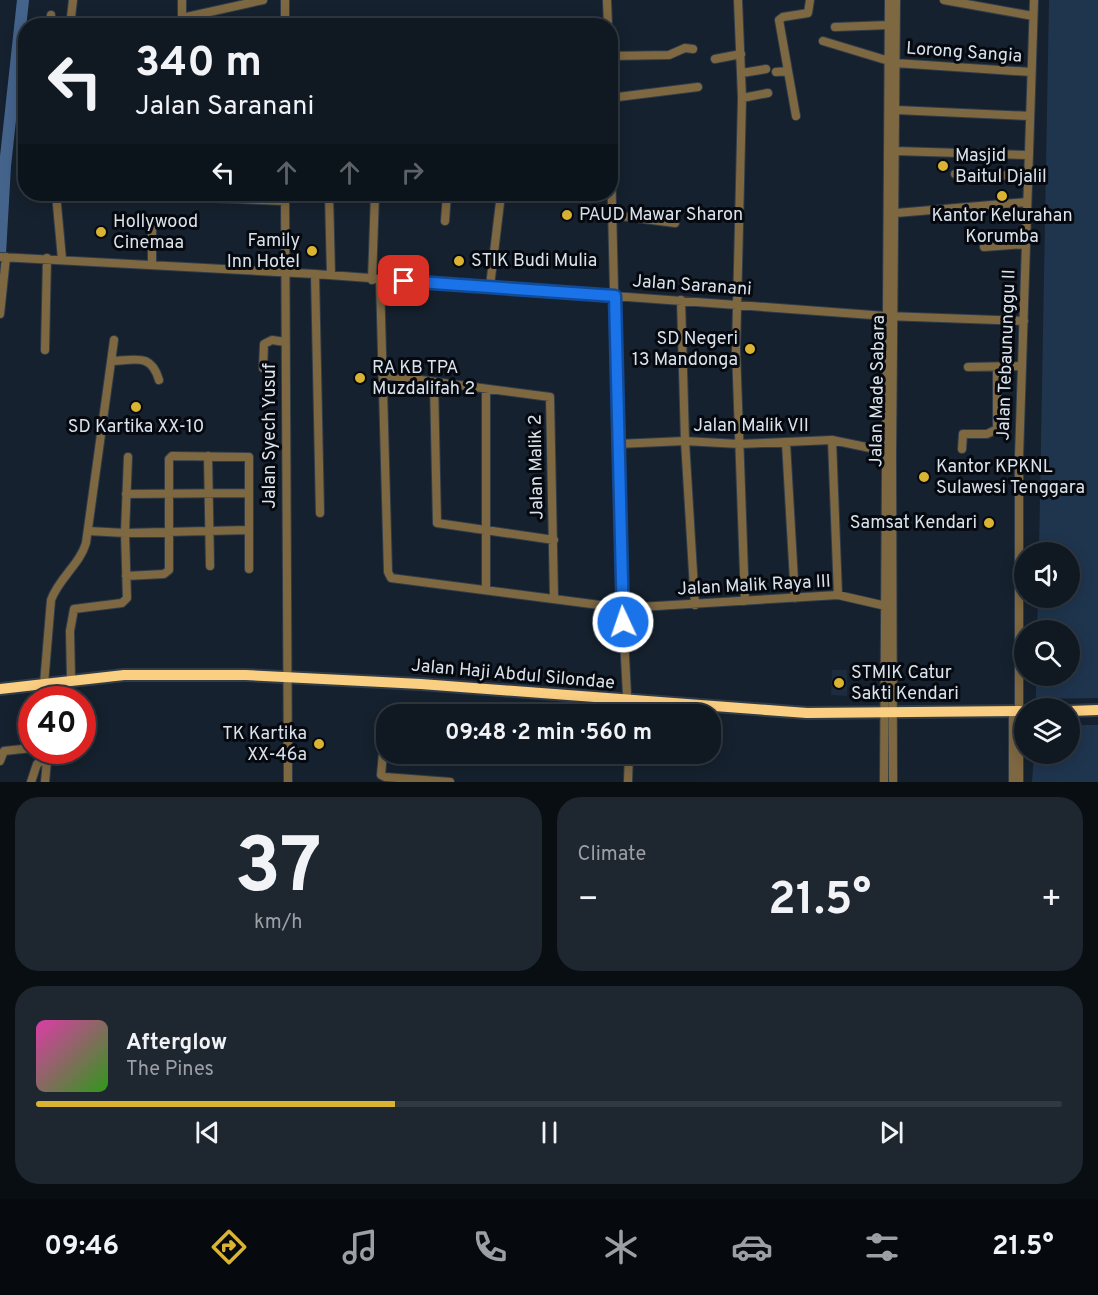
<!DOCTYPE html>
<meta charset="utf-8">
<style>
body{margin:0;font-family:Overpass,sans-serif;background:#1e262f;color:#f1f3f6;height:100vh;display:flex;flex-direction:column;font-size:22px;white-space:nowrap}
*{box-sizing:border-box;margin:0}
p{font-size:20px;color:#9ca0a5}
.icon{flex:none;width:33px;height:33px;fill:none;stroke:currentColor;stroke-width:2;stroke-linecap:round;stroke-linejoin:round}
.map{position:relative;height:782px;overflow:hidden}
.sheet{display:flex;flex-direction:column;gap:15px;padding:15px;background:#090e13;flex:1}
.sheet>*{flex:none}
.top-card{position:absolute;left:18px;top:18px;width:600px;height:183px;border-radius:24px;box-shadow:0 3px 15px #0003,0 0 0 2px #303840;background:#101922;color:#f1f3f6;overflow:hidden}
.controls{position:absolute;left:1014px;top:542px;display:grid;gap:12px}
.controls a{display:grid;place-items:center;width:66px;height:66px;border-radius:50%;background:#101922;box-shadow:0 3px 15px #0003,0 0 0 2px #303840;font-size:30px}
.speed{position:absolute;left:18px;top:686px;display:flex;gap:12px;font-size:30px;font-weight:700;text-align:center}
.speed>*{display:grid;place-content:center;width:78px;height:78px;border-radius:50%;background:#101922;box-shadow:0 3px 15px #0003,0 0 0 2px #303840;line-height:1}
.speed .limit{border:9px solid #d22;background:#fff;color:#111}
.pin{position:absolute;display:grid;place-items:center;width:51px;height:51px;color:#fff;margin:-26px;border-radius:12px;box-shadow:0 3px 9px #0006}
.me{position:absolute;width:66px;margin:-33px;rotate:357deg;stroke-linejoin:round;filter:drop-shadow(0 0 4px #0008)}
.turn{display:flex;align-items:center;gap:21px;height:126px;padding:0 18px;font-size:27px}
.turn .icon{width:78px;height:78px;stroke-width:2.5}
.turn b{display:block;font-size:42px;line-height:51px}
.lanes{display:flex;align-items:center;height:57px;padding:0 18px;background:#0003;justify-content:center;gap:30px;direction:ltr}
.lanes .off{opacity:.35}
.big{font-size:45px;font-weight:700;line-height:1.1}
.sheet .widget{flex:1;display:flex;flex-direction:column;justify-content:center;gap:9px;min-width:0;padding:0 21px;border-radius:24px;background:#1e262f}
.sheet .dial{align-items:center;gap:0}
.dial b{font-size:78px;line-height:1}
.song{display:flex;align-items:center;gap:18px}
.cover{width:72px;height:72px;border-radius:9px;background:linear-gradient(135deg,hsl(320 70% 55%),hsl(110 70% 35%))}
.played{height:6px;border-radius:3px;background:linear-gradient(90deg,#dab333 35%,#303840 35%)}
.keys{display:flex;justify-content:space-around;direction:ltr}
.heat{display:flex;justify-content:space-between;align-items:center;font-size:33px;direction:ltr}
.sheet .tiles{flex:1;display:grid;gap:15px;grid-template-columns:1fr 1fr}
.widget:last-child{grid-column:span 2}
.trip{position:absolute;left:376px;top:704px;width:345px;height:60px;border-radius:24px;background:#101922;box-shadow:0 3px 15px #0003,0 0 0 2px #303840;font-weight:700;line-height:60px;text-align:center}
.tab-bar{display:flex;height:96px;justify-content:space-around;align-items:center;background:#060a0e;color:#9ca0a5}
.tab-bar .icon{width:42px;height:42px}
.tab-bar .selected{color:#dab333}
.tab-bar b{font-size:27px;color:#f1f3f6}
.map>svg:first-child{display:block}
.built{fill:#1c2c3e}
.green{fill:#1f354e}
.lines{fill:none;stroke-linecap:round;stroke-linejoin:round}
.river{stroke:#45648c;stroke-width:12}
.minor-casing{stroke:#313c48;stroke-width:10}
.highway-casing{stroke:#313c48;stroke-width:14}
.minor{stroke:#7e6842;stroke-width:8}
.highway{stroke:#fbcf82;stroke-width:10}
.route-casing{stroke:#114b97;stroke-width:15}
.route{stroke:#1a73e8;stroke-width:10}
.poi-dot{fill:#dab333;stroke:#060a10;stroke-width:2}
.labels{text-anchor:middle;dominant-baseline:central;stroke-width:6;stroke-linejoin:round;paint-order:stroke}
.street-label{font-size:18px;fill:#dae2eb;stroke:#060a10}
.poi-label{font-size:18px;fill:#dae2eb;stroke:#060a10;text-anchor:start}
</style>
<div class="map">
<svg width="1098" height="782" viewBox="0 0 1098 782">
<rect width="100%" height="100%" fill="#15212e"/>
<path class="built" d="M832,670H847V696L831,695Z"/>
<path class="green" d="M1049,0H1098V698L1036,699V675H1070V630H1037L1038,597H1070V552H1039Z
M1070,725H1098V782H1032L1034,753H1070Z"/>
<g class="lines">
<path class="river" d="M0,254L5,166L23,0"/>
<g class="minor-casing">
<path id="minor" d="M182,0V26
M285,0V26
M607,0L608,26
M738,0L742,98L736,350L745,601
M944,0L1033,16
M182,18L263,0
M322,22V26
M50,26L51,15
M70,26L73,0
M835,27L889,25
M823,41L889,61
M610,56L669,55L685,48L693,49
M715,59L741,54
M895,63L1031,72
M776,72L788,71
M742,73L766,69
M610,98L698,87
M742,98L768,93
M896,110L1030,116
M796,116L779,20L783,17L808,13L810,0
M610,123L621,581L628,714
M895,151L1028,155
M955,174L1028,176
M56,194L62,259
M188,194L213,198L285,201
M285,194L288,782
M329,194L331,275
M896,213L1027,202
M613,215L675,223
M445,221L447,194
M984,247L1025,244
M0,257L315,274L886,316L1024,321
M152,264V221
M315,274L320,513
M372,280L375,194
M380,280L388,572L391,578L623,608L838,595L886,606
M490,286L501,194
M681,300L685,441L695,605
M0,314L6,257
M45,350L47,258
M112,361C136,360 151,353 159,380
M968,367L1022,366
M263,368L264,344L272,340L285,342
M383,375L550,397L554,598
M434,382L437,523L554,540
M832,440L838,595
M786,443L795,598
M617,444L685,441L739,444L832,440L885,451
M962,449L963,434H987L997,429V368
M208,456L210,566
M126,494L249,493
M88,531L125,533L248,530
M126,576L164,574L169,570V459L172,456L249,457V569
M486,588V389
M71,679L70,631L74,609L122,603L127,598L125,533L128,457
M44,684L51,600C59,578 80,564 86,543L114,340
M55,699L57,682
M383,753L381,775L385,777L450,782
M0,761L4,751L32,748
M31,782L37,764L47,758
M45,782L48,750
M628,782L629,753
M884,782L889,0
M893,782L892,456L896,0
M1013,782V711
M1019,782V457L1034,0"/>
</g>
<g class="highway-casing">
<path id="highway" d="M0,689L124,675H246L421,684L807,713L1024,711
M1070,711L1098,710"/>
</g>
<use href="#minor" class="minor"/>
<use href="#highway" class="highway"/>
</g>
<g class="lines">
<g class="route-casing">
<path id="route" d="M404,281L615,296L623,622"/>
</g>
<use href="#route" class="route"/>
</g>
<g class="poi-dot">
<circle cx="943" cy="166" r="6"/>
<circle cx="1002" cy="196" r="6"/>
<circle cx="567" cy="215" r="6"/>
<circle cx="101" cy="232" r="6"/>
<circle cx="312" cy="251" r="6"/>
<circle cx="459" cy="261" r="6"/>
<circle cx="750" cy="349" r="6"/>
<circle cx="360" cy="378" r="6"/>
<circle cx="136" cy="407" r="6"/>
<circle cx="924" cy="477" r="6"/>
<circle cx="989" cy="523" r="6"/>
<circle cx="839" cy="683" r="6"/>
<circle cx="319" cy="744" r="6"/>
</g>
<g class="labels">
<g class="street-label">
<text transform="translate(964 53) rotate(4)">Lorong Sangia</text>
<text transform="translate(692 286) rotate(4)">Jalan Saranani</text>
<text transform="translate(1007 355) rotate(-88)">Jalan Tebaununggu II</text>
<text transform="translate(878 391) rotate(-89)">Jalan Made Sabara</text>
<text x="751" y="426">Jalan Malik VII</text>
<text transform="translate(270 436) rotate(-90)">Jalan Syech Yusuf</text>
<text transform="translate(537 467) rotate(-91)">Jalan Malik 2</text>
<text transform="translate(754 586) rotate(-3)">Jalan Malik Raya III</text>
<text transform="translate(513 675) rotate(5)">Jalan Haji Abdul Silondae</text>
</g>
<g class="poi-label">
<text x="955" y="156">Masjid<tspan x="955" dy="21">Baitul Djalil</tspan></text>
<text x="579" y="215">PAUD Mawar Sharon</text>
<text x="1002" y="216" text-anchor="middle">Kantor Kelurahan<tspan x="1002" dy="21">Korumba</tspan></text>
<text x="113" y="222">Hollywood<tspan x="113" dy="21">Cinemaa</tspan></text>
<text x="300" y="241" text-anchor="end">Family<tspan x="300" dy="21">Inn Hotel</tspan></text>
<text x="471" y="261">STIK Budi Mulia</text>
<text x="738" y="339" text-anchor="end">SD Negeri<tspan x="738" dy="21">13 Mandonga</tspan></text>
<text x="372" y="368">RA KB TPA<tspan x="372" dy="21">Muzdalifah 2</tspan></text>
<text x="136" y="427" text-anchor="middle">SD Kartika XX-10</text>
<text x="936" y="467">Kantor KPKNL<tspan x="936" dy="21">Sulawesi Tenggara</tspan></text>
<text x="977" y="523" text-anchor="end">Samsat Kendari</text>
<text x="851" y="673">STMIK Catur<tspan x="851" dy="21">Sakti Kendari</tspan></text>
<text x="307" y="734" text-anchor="end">TK Kartika<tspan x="307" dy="21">XX-46a</tspan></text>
</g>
</g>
</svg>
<div class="controls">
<a><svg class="icon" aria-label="sound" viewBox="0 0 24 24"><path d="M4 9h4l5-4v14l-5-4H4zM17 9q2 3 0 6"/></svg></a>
<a><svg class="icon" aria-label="search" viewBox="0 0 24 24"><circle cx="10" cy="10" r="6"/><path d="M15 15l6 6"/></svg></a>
<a><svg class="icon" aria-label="layers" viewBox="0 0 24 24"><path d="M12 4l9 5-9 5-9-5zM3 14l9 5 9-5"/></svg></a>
</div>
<div class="speed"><div class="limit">40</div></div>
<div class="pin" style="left:404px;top:281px;background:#d93025"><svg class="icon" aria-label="arrive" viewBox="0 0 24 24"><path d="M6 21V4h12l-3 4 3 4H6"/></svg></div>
<svg class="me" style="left:623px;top:622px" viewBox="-20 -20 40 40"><circle r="17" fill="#1a73e8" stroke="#fff" stroke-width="3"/><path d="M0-11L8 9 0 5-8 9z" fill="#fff"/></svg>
<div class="trip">09:48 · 2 min · 560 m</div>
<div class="top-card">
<div class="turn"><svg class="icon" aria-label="left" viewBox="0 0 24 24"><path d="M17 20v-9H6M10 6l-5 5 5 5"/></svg><div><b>340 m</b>Jalan Saranani</div></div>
<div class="lanes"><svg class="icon" aria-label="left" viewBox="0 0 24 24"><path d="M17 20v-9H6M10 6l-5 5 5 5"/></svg><svg class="icon off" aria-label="ahead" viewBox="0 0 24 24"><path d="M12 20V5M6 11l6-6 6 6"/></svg><svg class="icon off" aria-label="ahead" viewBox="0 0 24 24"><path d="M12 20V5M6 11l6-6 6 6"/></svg><svg class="icon off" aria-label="right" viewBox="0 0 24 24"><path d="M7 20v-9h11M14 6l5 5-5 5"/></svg></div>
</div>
</div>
<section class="sheet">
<div class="tiles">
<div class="widget dial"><b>37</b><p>km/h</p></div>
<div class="widget"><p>Climate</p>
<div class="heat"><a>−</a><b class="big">21.5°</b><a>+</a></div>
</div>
<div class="widget">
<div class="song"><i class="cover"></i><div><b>Afterglow</b><p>The Pines</p></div></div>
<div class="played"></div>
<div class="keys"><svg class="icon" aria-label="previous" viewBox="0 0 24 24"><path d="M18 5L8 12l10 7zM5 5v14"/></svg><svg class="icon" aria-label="pause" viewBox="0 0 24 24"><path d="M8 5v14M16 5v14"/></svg><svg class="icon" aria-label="next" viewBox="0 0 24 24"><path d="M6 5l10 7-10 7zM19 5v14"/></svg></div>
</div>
</div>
</section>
<nav class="tab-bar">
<b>09:46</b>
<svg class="icon selected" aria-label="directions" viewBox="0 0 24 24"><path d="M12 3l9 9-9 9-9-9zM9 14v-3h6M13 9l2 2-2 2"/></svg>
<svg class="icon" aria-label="music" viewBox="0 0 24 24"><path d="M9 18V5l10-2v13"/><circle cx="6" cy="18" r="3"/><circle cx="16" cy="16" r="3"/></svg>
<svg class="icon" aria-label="phone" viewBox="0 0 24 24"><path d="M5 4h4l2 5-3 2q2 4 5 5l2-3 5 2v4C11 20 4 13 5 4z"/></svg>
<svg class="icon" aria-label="climate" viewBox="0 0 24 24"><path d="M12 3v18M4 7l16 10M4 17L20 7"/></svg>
<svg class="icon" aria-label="car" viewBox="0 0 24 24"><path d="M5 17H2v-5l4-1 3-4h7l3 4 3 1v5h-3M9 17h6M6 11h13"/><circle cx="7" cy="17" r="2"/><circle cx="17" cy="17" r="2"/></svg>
<svg class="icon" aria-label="filters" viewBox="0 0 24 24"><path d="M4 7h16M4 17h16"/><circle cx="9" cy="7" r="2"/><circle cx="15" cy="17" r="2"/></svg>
<b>21.5°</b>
</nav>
